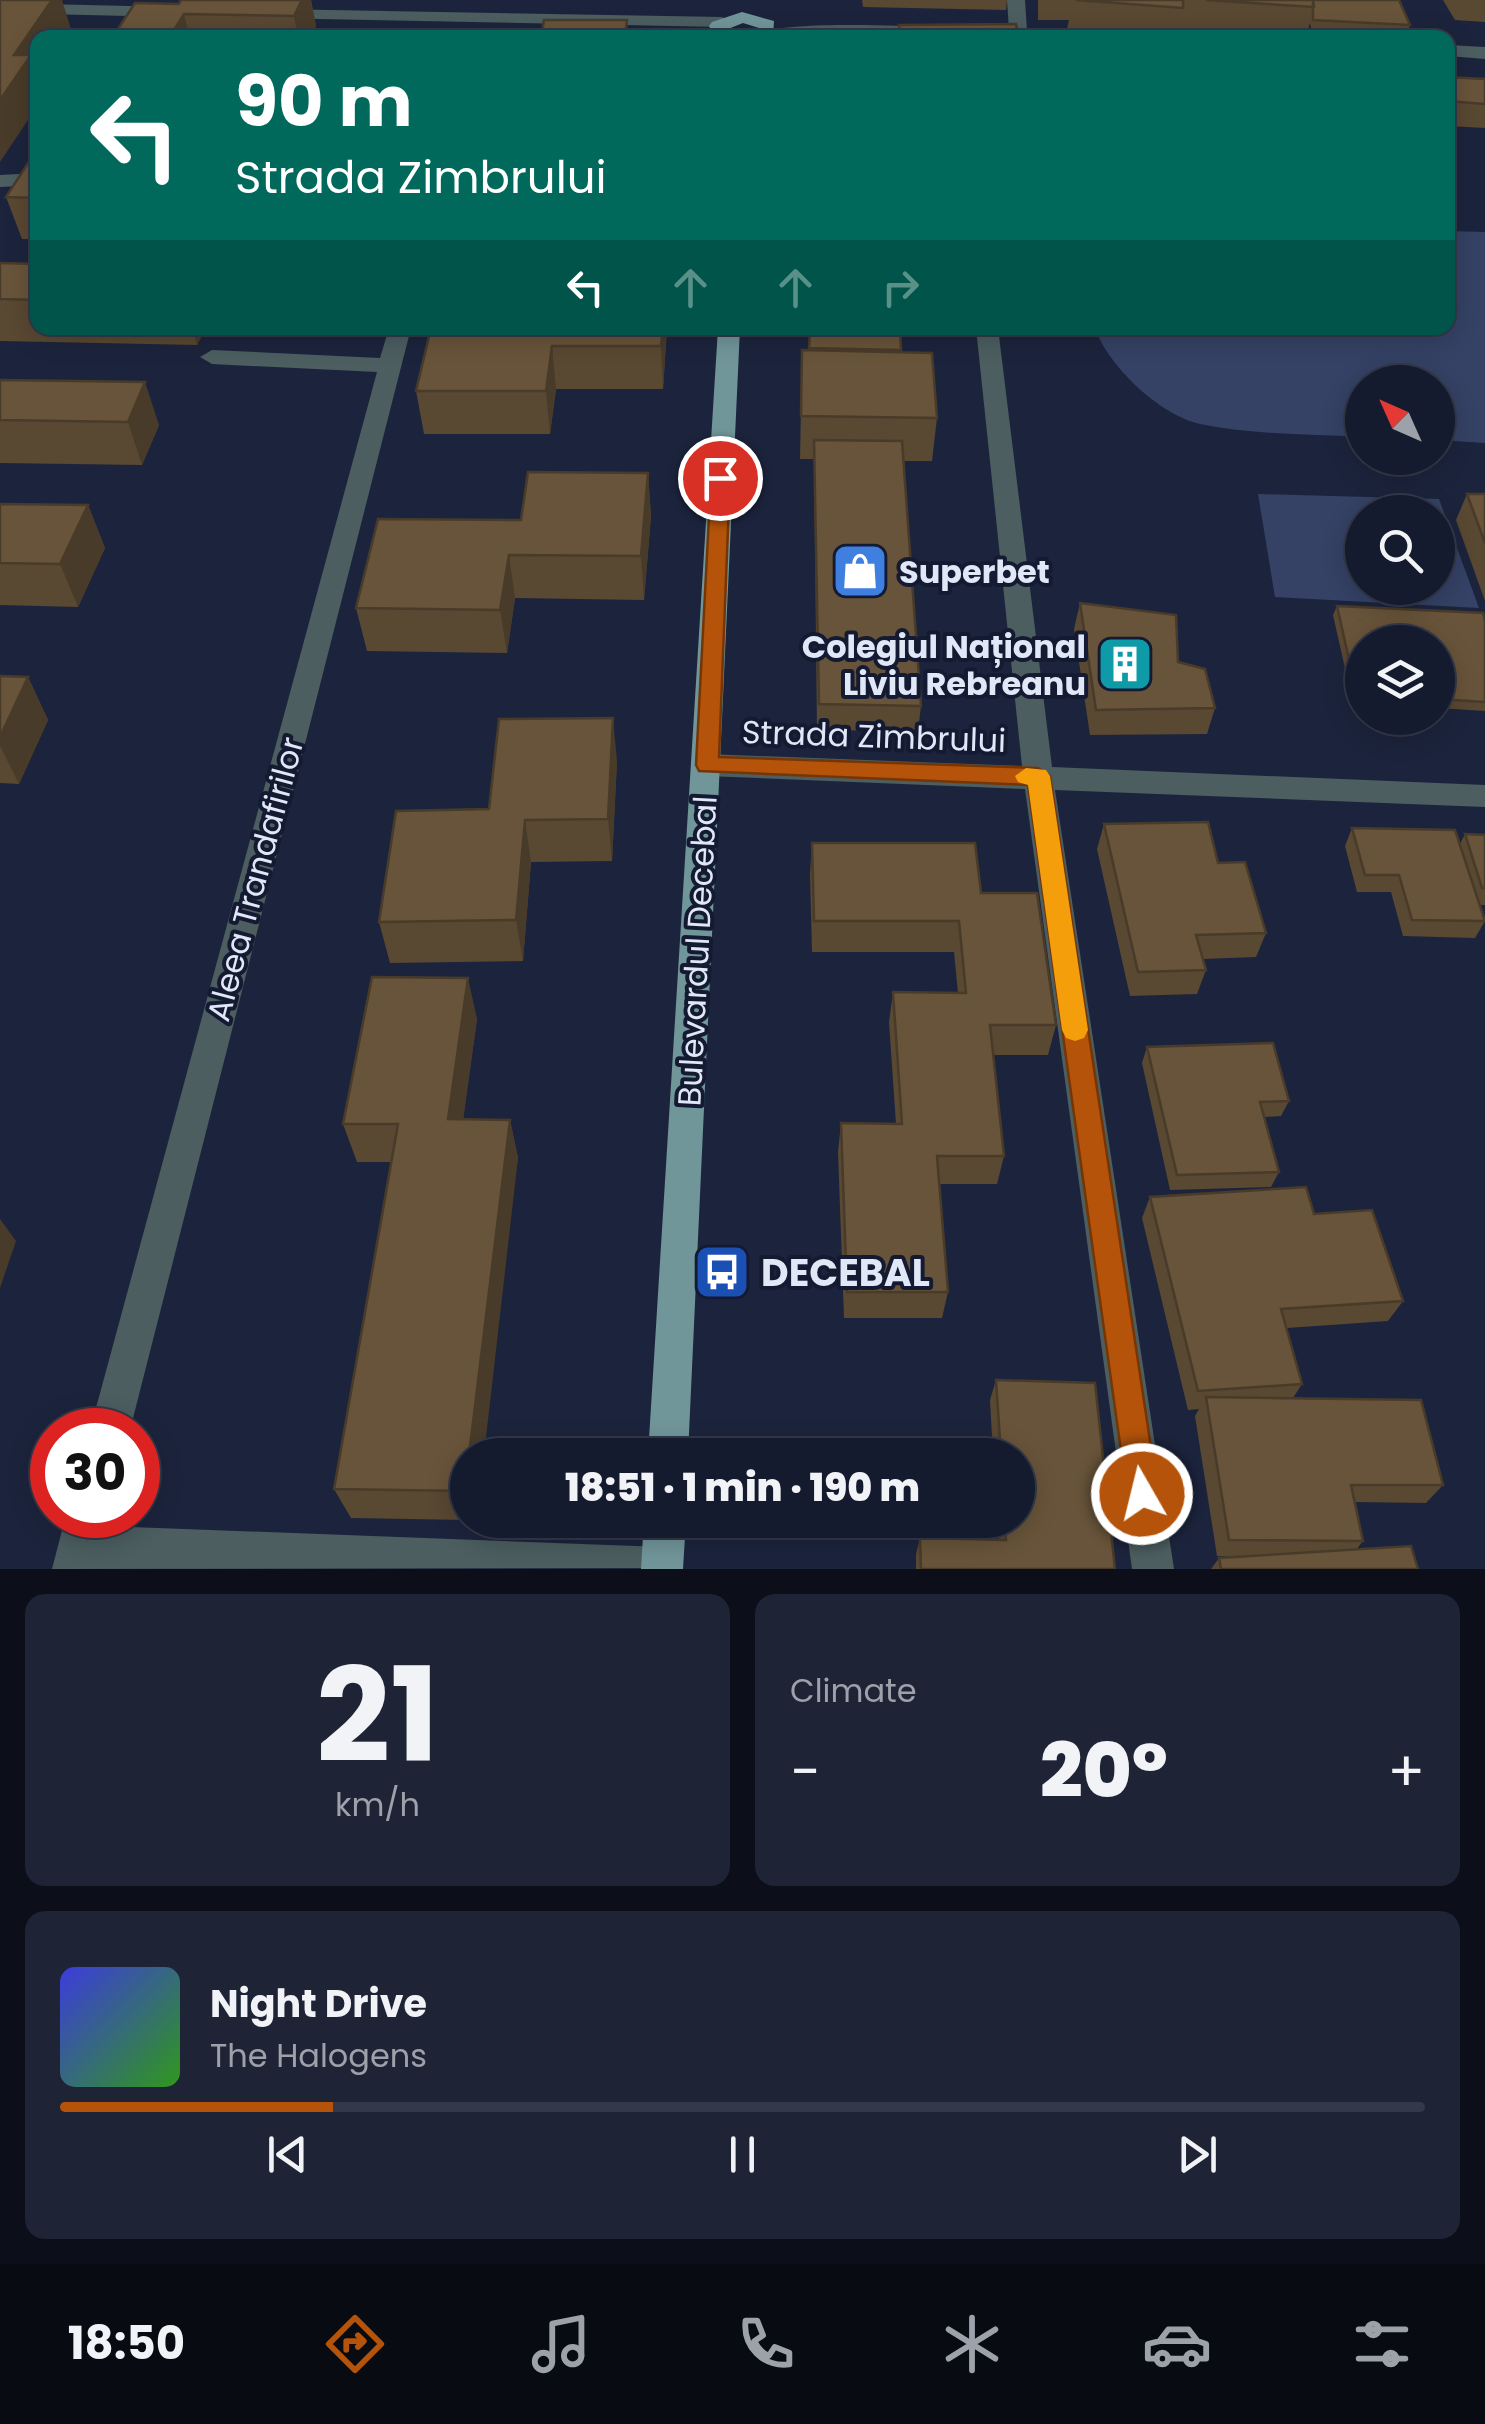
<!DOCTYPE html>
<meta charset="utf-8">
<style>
body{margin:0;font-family:Poppins,sans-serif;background:#1e2436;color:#f1f3f6;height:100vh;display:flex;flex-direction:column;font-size:38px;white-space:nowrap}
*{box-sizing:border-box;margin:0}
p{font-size:32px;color:#9da1aa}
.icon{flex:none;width:55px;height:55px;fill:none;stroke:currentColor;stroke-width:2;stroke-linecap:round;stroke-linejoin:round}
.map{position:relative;height:1569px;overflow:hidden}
.panel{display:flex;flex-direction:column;gap:25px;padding:25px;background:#0c0f19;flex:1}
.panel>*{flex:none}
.guide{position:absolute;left:30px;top:30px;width:1425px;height:305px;border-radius:20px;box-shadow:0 5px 25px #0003,0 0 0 2px #34394a;background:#00695c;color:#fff;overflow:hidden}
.needle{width:65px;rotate:315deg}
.buttons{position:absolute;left:1345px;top:365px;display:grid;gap:20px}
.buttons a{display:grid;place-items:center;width:110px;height:110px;border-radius:50%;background:#151b2e;box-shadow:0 5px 25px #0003,0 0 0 2px #34394a;font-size:50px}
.speed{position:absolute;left:30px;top:1408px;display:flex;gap:20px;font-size:50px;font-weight:700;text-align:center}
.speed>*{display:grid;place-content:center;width:130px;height:130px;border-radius:50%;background:#151b2e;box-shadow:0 5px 25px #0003,0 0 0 2px #34394a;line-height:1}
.speed .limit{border:15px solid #d22;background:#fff;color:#111}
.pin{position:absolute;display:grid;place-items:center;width:85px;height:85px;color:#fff;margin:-42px;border:5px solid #fff;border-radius:50%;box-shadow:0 2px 10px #0007}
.me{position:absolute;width:110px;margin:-55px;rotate:352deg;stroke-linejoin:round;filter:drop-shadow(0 0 8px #0008)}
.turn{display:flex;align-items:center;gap:35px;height:210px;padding:0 40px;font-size:45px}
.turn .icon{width:130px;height:130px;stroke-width:2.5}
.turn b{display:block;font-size:70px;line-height:85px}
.lanes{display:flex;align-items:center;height:95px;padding:0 40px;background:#0003;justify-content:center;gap:50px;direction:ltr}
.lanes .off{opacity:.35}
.big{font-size:75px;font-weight:800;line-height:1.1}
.panel .card{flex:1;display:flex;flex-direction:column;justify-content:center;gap:15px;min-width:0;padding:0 35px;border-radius:20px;background:#1e2436}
.panel .dial{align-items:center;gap:0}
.dial b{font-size:130px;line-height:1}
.song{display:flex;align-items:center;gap:30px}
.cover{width:120px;height:120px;border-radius:15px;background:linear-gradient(135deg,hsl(240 70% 55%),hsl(110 70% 35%))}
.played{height:10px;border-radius:5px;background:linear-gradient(90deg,#b45309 20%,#34394a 20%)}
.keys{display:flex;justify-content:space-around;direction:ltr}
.heat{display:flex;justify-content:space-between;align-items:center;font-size:55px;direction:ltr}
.panel .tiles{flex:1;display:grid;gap:25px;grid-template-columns:1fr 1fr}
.card:last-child{grid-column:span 2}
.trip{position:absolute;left:450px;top:1438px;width:585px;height:100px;border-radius:50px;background:#151b2e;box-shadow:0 5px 25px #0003,0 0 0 2px #34394a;font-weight:800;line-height:100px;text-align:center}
.menu{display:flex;height:160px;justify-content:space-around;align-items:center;background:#080b12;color:#9da1aa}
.menu .icon{width:70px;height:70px}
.menu .active{color:#b45309}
.menu b{font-size:45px;color:#f1f3f6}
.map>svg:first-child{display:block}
.green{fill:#354265;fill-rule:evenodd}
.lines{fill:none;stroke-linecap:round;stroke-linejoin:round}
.minor{fill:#4c5e60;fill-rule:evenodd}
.major{fill:#71969a;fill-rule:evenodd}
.wall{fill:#594832}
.shaded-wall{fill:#493b29}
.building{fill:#68543a;stroke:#493b29;stroke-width:2.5}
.route{fill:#b45309;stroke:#753606;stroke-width:2.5}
.slow{fill:#f59e0b}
.labels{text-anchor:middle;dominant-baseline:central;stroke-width:8;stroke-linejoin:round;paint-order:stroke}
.poi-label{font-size:32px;font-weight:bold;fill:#e0e7f7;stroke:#131a32;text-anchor:start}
.street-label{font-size:32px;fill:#e0e7f7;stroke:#131a32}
.near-poi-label{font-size:38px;font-weight:bold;fill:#e0e7f7;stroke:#131a32;text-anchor:start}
</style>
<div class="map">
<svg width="1485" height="1569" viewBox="0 0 1485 1569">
<rect width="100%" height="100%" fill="#1c243d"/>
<path class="green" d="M1448,231L1485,232V443L1438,440V382H1362V437C1309,434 1253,435 1200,424C1160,415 1108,366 1095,328H1448Z
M1258,494L1439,499L1479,608L1275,597ZM1362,512H1438V588H1362Z"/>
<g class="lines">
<path class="minor" d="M1007,0H1025L1027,31L1104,33L1113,38L754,36C779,16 966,29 1009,30Z
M0,3L172,7L181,12L172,17L0,13Z
M273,9L722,17L731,22L722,27L267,18V10Z
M1448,45L1485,47V59L1448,56Z
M38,173V185L0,187V175Z
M389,328H411L130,1430H90L377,372L212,364L200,357L212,350L380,358Z
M976,328H998L1052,767L1485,785V807L1055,790L1174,1569H1132L1025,789L707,776L697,773L692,765L697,757L707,754L1022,766Z
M66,1515H108L105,1526L662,1547L677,1553L683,1568L52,1569Z"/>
<path class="major" d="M742,12L774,21L773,37L750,38L759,28L743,23L728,29L737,38L714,37L709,26L712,22Z
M718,328H740L688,1455H648Z
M644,1520H686L683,1569H641Z"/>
</g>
<path class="wall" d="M181,0H311L316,26L310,38H112L179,4Z
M862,0H1007L1006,10L863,7Z
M1038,0H1399L1410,25L1407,33L1311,28L1310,23L1306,36L1179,28L1177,37L1067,29L1069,20H1038Z
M1443,0H1485V22L1455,20Z
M1448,77L1485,79V128L1448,126Z
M38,160V239H22L6,197Z
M0,263L38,264V328H206L197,345L0,341Z
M431,328H667L663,389H556L550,434H424L416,391Z
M810,328H900V352L937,418L932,461H904L921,706L918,731L817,730L814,459H800L802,350L809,351Z
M0,380L159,425L142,465L0,463Z
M648,473L651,516L644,600L515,598L507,653L367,651L356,608L521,520Z
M1467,494H1485V601L1456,520Z
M0,504L88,505L105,548L78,607L0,605Z
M1080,603L1178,662L1215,708L1207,734L1090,735L1074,629Z
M1337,606L1485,621V711L1438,708V642H1362V704H1353L1333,615Z
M0,676L28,677L48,720L19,784L0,783Z
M617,761L612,861L531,862L523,961L390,963L379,922L489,809Z
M1104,824L1218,863L1266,933L1256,957L1203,959L1206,970L1197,994L1130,996L1097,849Z
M1352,828L1460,844L1465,834L1485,835V905H1480L1485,921L1475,938L1403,936L1391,892H1357L1345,846Z
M812,843L981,893L1056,1025L1048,1055H993L1004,1156L997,1184H939L948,1292L942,1318H844L838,1152L841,1123L896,1124L889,1022L893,992L958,993L954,952H812L810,874Z
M477,1019L463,1119L510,1120L518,1158L468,1455V1520L351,1518L334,1489L391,1162H357L343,1124Z
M1147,1047L1289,1101L1281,1116L1264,1117L1279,1172L1271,1187L1170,1190L1142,1063Z
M1150,1197L1403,1301L1388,1321L1287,1328L1302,1384L1293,1398L1443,1485L1426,1503L1355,1502L1363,1541L1356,1550L1418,1569H1211L1219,1558L1244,1557L1217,1556L1195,1416L1199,1409L1188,1410L1142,1218Z
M996,1380L1115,1569H916V1554L920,1538L999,1539L998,1520H1018V1455H993L990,1400Z"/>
<path class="shaded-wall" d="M52,0H62L71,29L65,38H38V105L0,162V100L14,55Z
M302,0H311L316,26L310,38H298L294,16Z
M184,14L190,38H169Z
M192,328H206L197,345Z
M663,328H667L663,389L661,346Z
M552,346L556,389L550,434L546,391Z
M145,382L159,425L142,465L128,422Z
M648,473L651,516L644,600L641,556Z
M88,505L105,548L78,607L60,564Z
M509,555L515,598L507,653L500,610Z
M28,677L48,720L19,784L0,746V737Z
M613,718L617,761L612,861L608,819Z
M525,820L531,862L523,961L516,920Z
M468,978L477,1019L458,1157L448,1119Z
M510,1120L518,1158L484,1455H469Z
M0,1219L16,1241L0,1288Z"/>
<path class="building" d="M0,0H52L14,55H31L0,100Z
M181,0H302L294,16L184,14L169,38H112L135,3L179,4Z
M1076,0H1183V8Z
M1206,0H1313L1314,7Z
M1313,0H1399L1410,25L1313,20Z
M544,20H627L625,38H541Z
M1016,24L1019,38H901L899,25Z
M1448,77L1485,79V104L1448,101Z
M30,160H38V198L6,197Z
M0,263L38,264V300L0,299Z
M431,328H663L661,346H552L546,391H416Z
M810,328H900L901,350L809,348Z
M802,350L932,353L937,418L801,416Z
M0,380L145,382L128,422L0,420Z
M814,440L902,441L921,706L819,704Z
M528,472L648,473L641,556L509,555L500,610L356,608L378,519L521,520Z
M1467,494H1485V543Z
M0,504L88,505L60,564L0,563Z
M1080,603L1176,615L1178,662L1205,669L1215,708L1096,710Z
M1337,606L1483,613L1485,621V702L1438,699V642H1362V695H1357Z
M0,676L28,677L0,737Z
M613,718L608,819L525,820L516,920L379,922L396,811L489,809L499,719Z
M1208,822L1218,863L1245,862L1266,933L1196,935L1206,970L1138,972L1104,824Z
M1352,828L1455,830L1485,921L1412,920L1399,875H1365Z
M1465,834L1485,835V888H1482Z
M812,843H975L981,893H1037L1056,1025H990L1004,1156H937L948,1292H847L841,1123L902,1124L893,992L966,993L959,921H814Z
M372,977L468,978L448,1119L510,1120L469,1455H468L465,1491L334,1489L398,1124H343Z
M1273,1043L1289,1101L1260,1102L1279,1172L1177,1175L1147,1047Z
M1306,1187L1314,1214L1372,1210L1403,1301L1281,1309L1302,1384L1198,1391L1150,1197Z
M996,1380L1095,1383L1115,1569H921L920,1538L1006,1540L1005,1520H1018V1455H1001Z
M1206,1397L1421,1400L1443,1485H1351L1363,1541L1229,1540Z
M1411,1546L1418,1569H1221L1219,1558Z"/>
<path class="route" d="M720,471L730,478L719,757L1038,768L1050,776L1158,1494L1153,1505L1142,1509L1131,1505L1127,1494L1028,785L699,771L696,765L711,478Z"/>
<path class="slow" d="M1026,768L1046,770L1050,776L1088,1030L1084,1038L1075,1041L1066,1038L1062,1030L1028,785L1018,782L1015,776Z"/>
<defs>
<g id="shop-square" transform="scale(2.875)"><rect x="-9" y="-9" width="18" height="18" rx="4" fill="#3f7fe0" stroke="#131a32"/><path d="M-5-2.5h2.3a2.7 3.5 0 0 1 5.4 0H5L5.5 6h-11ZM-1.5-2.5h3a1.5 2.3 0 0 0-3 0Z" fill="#fff"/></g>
<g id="building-square" transform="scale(2.875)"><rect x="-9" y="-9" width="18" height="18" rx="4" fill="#0f9aa8" stroke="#131a32"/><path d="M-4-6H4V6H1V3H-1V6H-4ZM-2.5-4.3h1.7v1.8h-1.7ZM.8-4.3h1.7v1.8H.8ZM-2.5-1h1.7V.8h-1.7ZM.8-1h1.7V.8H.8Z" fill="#fff"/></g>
<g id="bus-square" transform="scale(2.875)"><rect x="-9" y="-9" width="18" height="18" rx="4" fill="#1a4fb4" stroke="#131a32"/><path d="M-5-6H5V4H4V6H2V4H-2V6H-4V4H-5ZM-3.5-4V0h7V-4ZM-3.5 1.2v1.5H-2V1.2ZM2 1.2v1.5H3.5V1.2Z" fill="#fff"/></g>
</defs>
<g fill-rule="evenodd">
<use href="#shop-square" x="860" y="571"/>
<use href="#building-square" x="1125" y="664"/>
<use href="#bus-square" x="722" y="1272"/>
</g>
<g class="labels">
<g class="poi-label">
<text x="899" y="571">Superbet</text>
<text x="1086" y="646" text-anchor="end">Colegiul Național<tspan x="1086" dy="37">Liviu Rebreanu</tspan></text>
</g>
<g class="street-label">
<text transform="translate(874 736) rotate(2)">Strada Zimbrului</text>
<text transform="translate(255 879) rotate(-75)">Aleea Trandafirilor</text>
<text transform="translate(697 951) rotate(-87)">Bulevardul Decebal</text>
</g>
<g class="near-poi-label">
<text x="761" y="1272">DECEBAL</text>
</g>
</g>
</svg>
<div class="buttons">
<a><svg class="needle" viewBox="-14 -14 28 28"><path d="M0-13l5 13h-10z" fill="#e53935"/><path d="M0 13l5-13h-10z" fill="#9da1aa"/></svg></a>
<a><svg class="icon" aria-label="search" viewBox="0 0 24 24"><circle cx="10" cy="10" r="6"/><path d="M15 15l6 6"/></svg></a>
<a><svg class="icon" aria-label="layers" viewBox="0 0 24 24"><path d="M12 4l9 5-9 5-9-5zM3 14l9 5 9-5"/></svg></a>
</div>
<div class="speed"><div class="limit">30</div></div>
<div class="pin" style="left:720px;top:478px;background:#d93025"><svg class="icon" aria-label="arrive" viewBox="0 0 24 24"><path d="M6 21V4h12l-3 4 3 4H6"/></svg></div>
<svg class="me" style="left:1142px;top:1494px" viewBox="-20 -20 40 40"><circle r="17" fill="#b45309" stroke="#fff" stroke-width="3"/><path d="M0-11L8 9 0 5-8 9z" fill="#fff"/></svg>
<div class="trip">18:51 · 1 min · 190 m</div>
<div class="guide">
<div class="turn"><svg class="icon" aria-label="left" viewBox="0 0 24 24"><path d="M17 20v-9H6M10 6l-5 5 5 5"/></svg><div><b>90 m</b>Strada Zimbrului</div></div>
<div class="lanes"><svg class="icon" aria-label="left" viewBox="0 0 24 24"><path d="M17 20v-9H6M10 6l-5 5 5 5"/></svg><svg class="icon off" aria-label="ahead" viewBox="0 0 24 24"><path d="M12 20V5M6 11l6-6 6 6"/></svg><svg class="icon off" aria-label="ahead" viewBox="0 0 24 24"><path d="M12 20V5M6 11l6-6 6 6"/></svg><svg class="icon off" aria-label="right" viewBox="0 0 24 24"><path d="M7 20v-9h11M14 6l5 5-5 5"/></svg></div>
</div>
</div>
<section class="panel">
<div class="tiles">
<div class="card dial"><b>21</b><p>km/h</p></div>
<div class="card"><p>Climate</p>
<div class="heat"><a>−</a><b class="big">20°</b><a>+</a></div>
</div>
<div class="card">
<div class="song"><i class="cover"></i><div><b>Night Drive</b><p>The Halogens</p></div></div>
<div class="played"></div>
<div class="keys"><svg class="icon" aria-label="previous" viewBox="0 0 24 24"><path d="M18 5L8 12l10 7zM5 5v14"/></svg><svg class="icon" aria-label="pause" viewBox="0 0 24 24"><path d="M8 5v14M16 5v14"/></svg><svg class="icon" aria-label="next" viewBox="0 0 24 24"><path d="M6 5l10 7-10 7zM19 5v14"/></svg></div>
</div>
</div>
</section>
<nav class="menu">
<b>18:50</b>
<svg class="icon active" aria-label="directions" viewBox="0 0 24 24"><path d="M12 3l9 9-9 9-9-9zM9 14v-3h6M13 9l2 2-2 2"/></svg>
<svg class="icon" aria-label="music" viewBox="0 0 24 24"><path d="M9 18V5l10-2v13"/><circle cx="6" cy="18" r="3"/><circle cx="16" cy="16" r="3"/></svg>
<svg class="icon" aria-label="phone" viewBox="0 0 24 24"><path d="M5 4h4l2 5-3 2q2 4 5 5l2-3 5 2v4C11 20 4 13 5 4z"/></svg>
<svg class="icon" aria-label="climate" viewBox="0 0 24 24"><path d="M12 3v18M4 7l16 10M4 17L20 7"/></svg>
<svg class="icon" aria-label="car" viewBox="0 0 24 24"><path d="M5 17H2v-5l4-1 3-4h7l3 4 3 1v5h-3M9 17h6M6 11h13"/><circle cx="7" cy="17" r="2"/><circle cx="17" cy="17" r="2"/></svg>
<svg class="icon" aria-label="filters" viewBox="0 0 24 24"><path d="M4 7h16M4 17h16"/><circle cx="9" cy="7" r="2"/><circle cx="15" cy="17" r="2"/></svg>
</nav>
